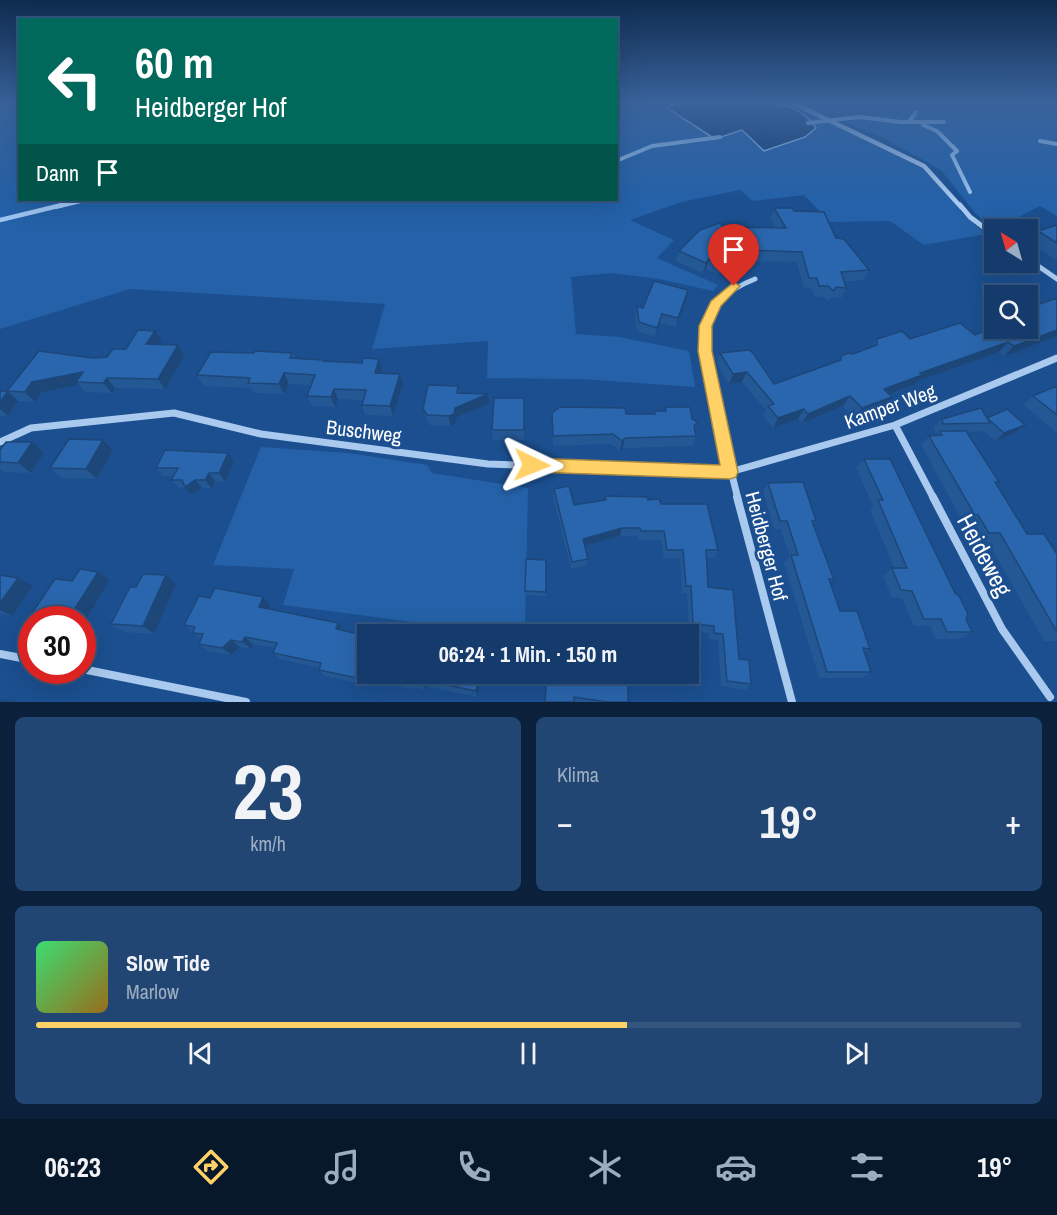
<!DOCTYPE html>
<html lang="de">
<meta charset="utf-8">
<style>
body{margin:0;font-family:"Archivo Narrow",sans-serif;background:#214673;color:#f1f3f6;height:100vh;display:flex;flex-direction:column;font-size:22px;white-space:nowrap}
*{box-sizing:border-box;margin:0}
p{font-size:20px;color:#9dadc1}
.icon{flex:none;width:33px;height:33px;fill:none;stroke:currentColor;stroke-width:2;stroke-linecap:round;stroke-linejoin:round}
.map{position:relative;height:702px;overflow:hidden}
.drawer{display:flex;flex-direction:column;gap:15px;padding:15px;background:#0b203b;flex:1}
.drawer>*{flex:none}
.guide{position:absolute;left:18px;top:18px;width:600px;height:183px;border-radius:0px;box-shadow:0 6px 24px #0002,0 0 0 2px #33557e;background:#00695c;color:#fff;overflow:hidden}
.needle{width:39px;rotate:323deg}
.tools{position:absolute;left:984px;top:219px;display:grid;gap:12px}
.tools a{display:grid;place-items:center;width:54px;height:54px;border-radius:0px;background:#143b6b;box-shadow:0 6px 24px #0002,0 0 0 2px #33557e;font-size:30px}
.speed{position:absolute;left:18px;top:606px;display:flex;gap:12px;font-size:30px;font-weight:700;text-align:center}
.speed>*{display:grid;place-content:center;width:78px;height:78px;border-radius:50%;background:#143b6b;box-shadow:0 6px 24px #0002,0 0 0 2px #33557e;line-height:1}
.speed .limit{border:9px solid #d22;background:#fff;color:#111}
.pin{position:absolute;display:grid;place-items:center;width:51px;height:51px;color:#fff;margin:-62px -26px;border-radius:50% 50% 50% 0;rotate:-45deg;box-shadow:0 0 6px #0007}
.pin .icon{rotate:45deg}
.me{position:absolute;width:66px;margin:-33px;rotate:92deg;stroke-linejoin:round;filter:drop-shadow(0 0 4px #0008)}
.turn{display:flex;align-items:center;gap:21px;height:126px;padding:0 18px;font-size:27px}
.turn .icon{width:78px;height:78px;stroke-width:2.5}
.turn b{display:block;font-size:42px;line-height:51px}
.then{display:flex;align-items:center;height:57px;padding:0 18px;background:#0003;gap:12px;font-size:22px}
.big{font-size:45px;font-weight:700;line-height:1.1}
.drawer .tile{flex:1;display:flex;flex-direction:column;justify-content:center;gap:9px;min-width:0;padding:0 21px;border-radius:9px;background:#214673}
.drawer .dial{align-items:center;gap:0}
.dial b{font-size:78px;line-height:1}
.song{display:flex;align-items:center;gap:18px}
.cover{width:72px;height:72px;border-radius:9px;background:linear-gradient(135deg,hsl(140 70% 55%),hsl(40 70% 35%))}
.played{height:6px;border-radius:3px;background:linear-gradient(90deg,#ffd166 60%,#33557e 60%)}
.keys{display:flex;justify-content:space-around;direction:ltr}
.heat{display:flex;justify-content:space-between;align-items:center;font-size:33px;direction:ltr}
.drawer .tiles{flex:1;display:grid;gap:15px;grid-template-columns:1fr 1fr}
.tile:last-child{grid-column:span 2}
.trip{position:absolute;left:357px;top:624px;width:342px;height:60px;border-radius:0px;background:#143b6b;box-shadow:0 6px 24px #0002,0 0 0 2px #33557e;font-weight:700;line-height:60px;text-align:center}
.tabs{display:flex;height:96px;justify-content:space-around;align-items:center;background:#08182b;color:#9dadc1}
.tabs .icon{width:42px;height:42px}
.tabs .selected{color:#ffd166}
.tabs b{font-size:27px;color:#f1f3f6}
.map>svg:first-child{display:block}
.green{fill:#2461a8}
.water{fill:#123a6d;stroke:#9cc4f0;stroke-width:1.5}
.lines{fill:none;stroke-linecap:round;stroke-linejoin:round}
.stream-far1{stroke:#9cc4f0;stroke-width:4}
.stream{stroke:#9cc4f0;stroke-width:4.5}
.minor-far3{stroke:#a9c9ee;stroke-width:4.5}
.minor-far2{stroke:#a9c9ee;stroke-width:5}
.minor-far1{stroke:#a9c9ee;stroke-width:7}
.minor{stroke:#a9c9ee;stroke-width:8}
.wall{fill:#245895}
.shaded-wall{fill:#1d4779}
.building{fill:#2a66ad;stroke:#1d4779;stroke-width:1.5}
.route{fill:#ffd166;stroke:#a68842;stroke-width:1.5}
.labels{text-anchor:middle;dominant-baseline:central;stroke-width:6;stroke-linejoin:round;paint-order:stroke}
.street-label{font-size:20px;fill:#fff;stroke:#1b4f8f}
.near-street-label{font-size:24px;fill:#fff;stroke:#1b4f8f}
</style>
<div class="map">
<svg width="1057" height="702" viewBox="0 0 1057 702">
<rect width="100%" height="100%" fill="#1b4f8f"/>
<path class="green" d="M0,103H19L20,200H616L617,103H668L654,110L668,107L791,103L931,171L963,214L986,234L924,245L890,221L830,222L804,195L753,201L740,190L682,202L630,220L674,240L657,258L718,285L713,291L659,279L611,273L571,277L576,334L619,337L689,351L695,387L581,379L487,378L488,341L372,349L385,304L130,289L0,329Z
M929,103H1004L1057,114V216L1040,206L994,230L975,213L941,170L882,137L835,118L927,111Z
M261,447L349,453L427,465L432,473L528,488L525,634H505L283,605L294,569L213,565Z"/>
<path class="water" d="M675,103C708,103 755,99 787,106C797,108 811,120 816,128L805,137L764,151L742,130L715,139L667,108Z"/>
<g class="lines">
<path class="stream-far1" d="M909,122L916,112
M808,123L859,117L901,122H944
M923,125L937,131L957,151L952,155L970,192
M1040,141L1057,144
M616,161L652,146L720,137
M244,200H267
M56,207L85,200"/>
<path class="stream" d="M0,220L62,205"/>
<path class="minor-far3" d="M793,103L924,166L961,207"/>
<path class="minor-far2" d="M960,205L970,217L994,235
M1028,259L1057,279
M704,336C709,305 727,290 755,279"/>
<path class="minor-far1" d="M705,335L707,374L738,499
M895,425L934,499
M0,442L31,428L174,413L261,434L488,464L730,472L895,425L1057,358"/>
<path class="minor" d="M737,497L792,702
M933,497L1002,629L1050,697
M0,654L32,660
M82,669L246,702"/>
</g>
<path class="wall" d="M827,103H848L841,114L825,110Z
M774,208L794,211L836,238L869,270L864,280L844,282L846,288L841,298L831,297L828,301L823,297L814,296L812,289L804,288L797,262L742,261L726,267L719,275L706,269L703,273L676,261L679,251L724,227L776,228L771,218Z
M1057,225V259L1056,260L1029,242L1038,231Z
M1057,298V336L1004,356L999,352L918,381L914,385L890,395L884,407L855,418L843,406L802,423L798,419L773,428L763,416L766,410L742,382L729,384L717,363L720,353L774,384L838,361L841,356L853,354L872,347L877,339H910L975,335L1028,328Z
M686,300L676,327L660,323L655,337L637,331L635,316L637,306L643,308Z
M155,331L162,341L160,345H178L185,355L165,389L115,388L112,393L85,392L79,385L42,392L35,402L18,401L8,416H0V391H7L93,358L107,357L126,349Z
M254,353H292L295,358L323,360L324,361L362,363L379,359L382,369L381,373L403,384L393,416L365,415L362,405L363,400L338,399L335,407L312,406L307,396L311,385L289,384L284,394L254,393L251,388L204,386L197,375Z
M458,386L459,393L488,394L489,404L457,417L455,424L450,426L429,425L426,418L423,409Z
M1057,386V433L1024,405L1033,396Z
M524,398V440H493L492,430Z
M665,407L692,419L698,422L695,429L696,436L693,446L623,448L620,451L611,444L553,446L552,413L653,414L654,411H664Z
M987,418L1025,425L1015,433L995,441L983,430L981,431L966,432L999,482L996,484L1027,534L1057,554V641H1044L988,542H977L967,523L964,524L921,445L929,436H936L939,432L935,433L934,427L942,419Z
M103,440L113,450L97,479L62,478L50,468Z
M32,442L44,453L31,473L4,472L0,469V450Z
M228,453L234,461L225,482L215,481L212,489L202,488L192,495L186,488H179L171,480L173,476H163L156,468Z
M864,459L966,619L972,632L960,639H936L930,626H914L902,598H892L883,576L892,568H894L870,509L873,506L856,468Z
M768,483L816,520L814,524L834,580L830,583L840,611L870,649L864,653L871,672L862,678H819L784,563L790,557L781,529H774L763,491Z
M554,489L574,505L605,500V496L648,500L661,504L718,550L714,558H706L708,587L751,684L745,690L721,686L718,640L709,639V633L689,630L687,593H682L680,558H664L661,540H638V536H620L585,546L588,559L586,566L571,569L553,497Z
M526,559L546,560V596L525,595Z
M98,572L110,580L82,626V620H44L32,613L72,581Z
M0,575L33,586L12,616L0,614Z
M166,575L176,584L154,634L124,632L111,624L136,587Z
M210,598L270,605L268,609L338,623L343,630L368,674H483L477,697L426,686L425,690L411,687V689L377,682L376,687L325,676L319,670L320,668L280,659L273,653L275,648L253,644L251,649L240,647L231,655L208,651L199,644L201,639L184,625Z
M547,674L628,702H545Z"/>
<path class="shaded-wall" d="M846,103H848L841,114L845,104Z
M746,250L742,261L726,267L719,275L722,265L729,257Z
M709,259L706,269L703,273L706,263Z
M688,290L686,300L676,327L678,318Z
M662,314L660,323L655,337L657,328Z
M1057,330V336L1004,356L1014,346Z
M155,331L162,341L153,355L146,344Z
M1008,342L999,352L918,381L914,385L877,399L884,389L920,373Z
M178,345L185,355L165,389L158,379Z
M379,359L382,369L378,383L375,373Z
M83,372L76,382L79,385L42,392L35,402L25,392L32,382Z
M747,372L742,382L729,384L733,374Z
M284,373L289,384L284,394L279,384Z
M400,374L403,384L393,416L390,406Z
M107,378L115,388L112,393L103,383Z
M334,389L338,399L335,407L331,397Z
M8,391L18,401L8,416L0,409V402Z
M488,394L489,404L457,417L455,424L450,426L449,416L455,408Z
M850,396L843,406L802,423L808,414Z
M892,397L884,407L855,418L862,408Z
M804,409L798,419L773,428L778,418Z
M1025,425L1015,433L995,441L1004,433Z
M625,438L623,448L620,451L622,441Z
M103,440L113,450L97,479L86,469Z
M32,442L44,453L31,473L18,463Z
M228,453L234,461L225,482L219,473Z
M209,473L215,481L212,489L205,480Z
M195,480L202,488L192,495L185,487Z
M622,528L620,536L581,547L583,539Z
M98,572L110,580L82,626V620H71L69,618Z
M166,575L176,584L154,634L143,626Z
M18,578L33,586L12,616L0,610V603Z
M263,597L270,605L266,615L259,607Z
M338,623L343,630L341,636L336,629Z
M245,637L253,644L251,649L242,642Z
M231,640L240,647L231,655L222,648Z
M480,674H483L477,697L476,691Z
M373,676L377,682L376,687L371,681Z
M423,680L426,686L425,690L422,684Z"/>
<path class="building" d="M774,208H792L794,211L824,212L836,238L844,239L869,270L841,272L846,288L836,287L834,291L828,286H819L817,278H809L802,252L746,250L729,257L722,265L709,259L706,263L679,251L700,230L720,223L724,227L786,228Z
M1057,225V243L1038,231Z
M654,281L688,290L678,318L662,314L657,328L639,322L637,306L643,308Z
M1057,298V330L1014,346L1008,342L920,373L922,375L884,389L892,397L862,408L850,396L808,414L804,409L778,418L768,406L774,404L747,372L733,374L720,353L749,350L753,353L774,384L841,360V356L848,353L853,354L877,345V339L902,331L910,339L960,323L975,335L994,327V328H1028V308Z
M138,330L155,331L146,344L178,345L158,379L107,378L103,383L76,382L83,372L32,382L25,392L8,391L0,402V391H7L39,351L93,358L107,357L113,349H126Z
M255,351L292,353L290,358L323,360V361L362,363L363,358L379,359L375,373L400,374L390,406L362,405L366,390L334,389L331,397L307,396L315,375L284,373L279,384L248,383L250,378L197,375L211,352L254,353Z
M428,385L458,386L457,393L488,394L455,408L454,414L449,416L427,415L423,409Z
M1057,386V415L1033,396Z
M494,398H524V430H492Z
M560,407L625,408L626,414H655L654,411H666L665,407H690L692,419L698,422L694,426L696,436L625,438L622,441L613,434L553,436L552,413Z
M981,408L987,418L1007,409L1025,425L1004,433L987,418L990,423L943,424L942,419Z
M940,431H966L999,482H995L1027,534H1044L1057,554V632L1000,533H989L978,515H975L929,436L942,435Z
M69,439L103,440L86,469L50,468Z
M6,442H32L18,463L0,462V450Z
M165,450L228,453L219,473H209L205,480H195L185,487L182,480H171L178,468H156Z
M864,459H890L955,593L959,596L968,614L966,619L972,632H947L941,619H924L912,591L901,590L892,568H907L878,500H883Z
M803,482L816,520L812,521L834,580L829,579L840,611H857L870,649L863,648L871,672H827L791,555H798L787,521H780L768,483Z
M569,486L574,505L606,500L605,496L648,497V500L659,499L661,504H707L718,550H706L708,587L733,590L739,659L749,660L751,684L727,681L723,634L714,633V626L693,624L691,586H686L683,550H667L664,531H641L640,528H622L583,539L588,559L572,562L554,489Z
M526,559L546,560V592L525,591Z
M80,569L98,572L69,618L32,613L55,579L72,581Z
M143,574L166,575L143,626L111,624L130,587H136Z
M0,575L18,578L0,603Z
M215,588L263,597L259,607L338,623L336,629L368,636V674H480L476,691L423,680L422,684L408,681V684L373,676L371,681L319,670L321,663L273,653L277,643L245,637L242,642L231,640L222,648L199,644L203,634L192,633L195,627L184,625L199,596L210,598Z
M432,632L446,634H431Z
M547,674H628V702H608L574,697V702H545Z
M0,700L14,702H0Z"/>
<linearGradient id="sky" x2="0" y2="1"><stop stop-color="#0f2b4f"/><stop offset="0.51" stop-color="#39639b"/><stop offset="1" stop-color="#39639b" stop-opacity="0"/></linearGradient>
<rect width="1057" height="201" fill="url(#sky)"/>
<path class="route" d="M734,282L740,286L721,306L712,326V351L738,472L736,477L730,479L532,472L526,470L524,465L526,460L532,458L720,465L698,351L699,326L711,301Z"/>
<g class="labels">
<g class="street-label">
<text transform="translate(890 406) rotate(-20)">Kamper Weg</text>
<text transform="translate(364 431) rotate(7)">Buschweg</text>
<text transform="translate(767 546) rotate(75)">Heidberger Hof</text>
</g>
<g class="near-street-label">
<text transform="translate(985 555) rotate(62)">Heideweg</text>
</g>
</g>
</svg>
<div class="tools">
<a><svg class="needle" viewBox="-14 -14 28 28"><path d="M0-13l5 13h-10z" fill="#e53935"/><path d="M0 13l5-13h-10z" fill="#9dadc1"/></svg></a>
<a><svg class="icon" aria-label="search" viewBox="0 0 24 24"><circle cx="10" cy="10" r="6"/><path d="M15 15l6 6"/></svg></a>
</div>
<div class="speed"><div class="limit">30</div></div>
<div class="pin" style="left:734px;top:286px;background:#d93025"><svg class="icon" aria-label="arrive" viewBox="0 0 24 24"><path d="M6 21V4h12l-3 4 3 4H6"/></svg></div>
<svg class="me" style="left:532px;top:465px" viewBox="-20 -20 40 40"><path d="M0-17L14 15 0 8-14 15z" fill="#ffd166" stroke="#fff" stroke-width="4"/></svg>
<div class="trip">06:24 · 1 Min. · 150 m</div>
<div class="guide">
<div class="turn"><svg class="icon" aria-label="left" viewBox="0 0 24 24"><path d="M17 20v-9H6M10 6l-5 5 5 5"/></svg><div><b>60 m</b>Heidberger Hof</div></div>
<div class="then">Dann<svg class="icon" aria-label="arrive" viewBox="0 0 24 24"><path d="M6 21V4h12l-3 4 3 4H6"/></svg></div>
</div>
</div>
<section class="drawer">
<div class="tiles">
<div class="tile dial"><b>23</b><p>km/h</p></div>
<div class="tile"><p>Klima</p>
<div class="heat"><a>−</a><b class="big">19°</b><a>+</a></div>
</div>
<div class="tile">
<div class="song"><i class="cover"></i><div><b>Slow Tide</b><p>Marlow</p></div></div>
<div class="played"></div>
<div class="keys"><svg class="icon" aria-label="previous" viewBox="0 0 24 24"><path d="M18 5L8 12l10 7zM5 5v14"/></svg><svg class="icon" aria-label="pause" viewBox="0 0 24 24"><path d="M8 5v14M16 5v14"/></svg><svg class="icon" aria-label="next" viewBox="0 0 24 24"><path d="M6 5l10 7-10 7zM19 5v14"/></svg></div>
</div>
</div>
</section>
<nav class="tabs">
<b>06:23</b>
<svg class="icon selected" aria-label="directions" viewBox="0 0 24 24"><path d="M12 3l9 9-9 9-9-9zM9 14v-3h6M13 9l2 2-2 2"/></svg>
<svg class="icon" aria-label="music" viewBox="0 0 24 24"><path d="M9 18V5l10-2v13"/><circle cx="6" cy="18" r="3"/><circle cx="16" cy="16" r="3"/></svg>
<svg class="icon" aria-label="phone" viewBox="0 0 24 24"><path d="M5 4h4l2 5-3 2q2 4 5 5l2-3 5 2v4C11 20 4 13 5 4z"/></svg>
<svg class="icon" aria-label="climate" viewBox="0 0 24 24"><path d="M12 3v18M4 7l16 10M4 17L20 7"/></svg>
<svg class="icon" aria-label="car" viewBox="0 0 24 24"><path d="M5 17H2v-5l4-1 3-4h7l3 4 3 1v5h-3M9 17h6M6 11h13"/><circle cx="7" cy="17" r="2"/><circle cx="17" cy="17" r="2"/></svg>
<svg class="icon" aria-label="filters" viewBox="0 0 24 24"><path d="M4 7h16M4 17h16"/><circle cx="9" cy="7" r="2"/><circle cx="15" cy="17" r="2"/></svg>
<b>19°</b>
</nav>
